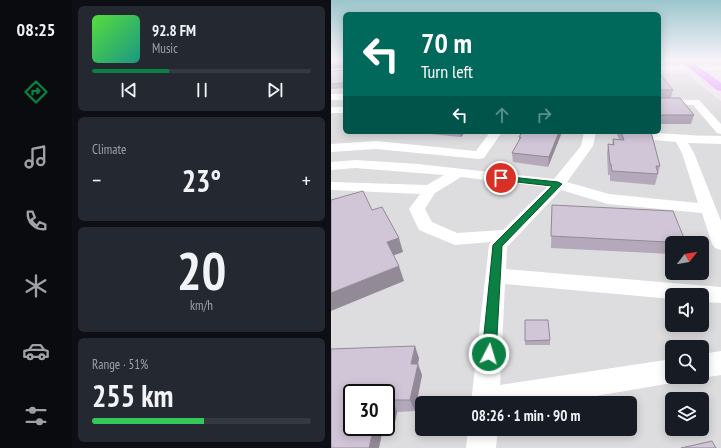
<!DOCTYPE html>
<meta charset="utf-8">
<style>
body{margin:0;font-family:"PT Sans Narrow",sans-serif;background:#242831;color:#f1f3f6;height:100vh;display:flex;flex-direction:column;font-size:15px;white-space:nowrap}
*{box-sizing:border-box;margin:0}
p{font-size:13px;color:#9ea1a6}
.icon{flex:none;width:22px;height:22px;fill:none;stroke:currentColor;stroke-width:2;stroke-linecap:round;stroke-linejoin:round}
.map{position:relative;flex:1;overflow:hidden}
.drawer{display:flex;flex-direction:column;gap:6px;padding:6px;background:#0d0f14;width:259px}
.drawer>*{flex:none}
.guide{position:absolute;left:12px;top:12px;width:318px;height:122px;border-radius:6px;box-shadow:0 2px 10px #0003;background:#00695c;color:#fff;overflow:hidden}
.needle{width:26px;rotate:59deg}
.controls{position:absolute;left:334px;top:236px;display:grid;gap:8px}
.controls a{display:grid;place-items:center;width:44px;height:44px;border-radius:6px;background:#171b24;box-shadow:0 2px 10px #0003;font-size:20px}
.speed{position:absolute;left:12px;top:384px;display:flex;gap:8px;font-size:20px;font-weight:700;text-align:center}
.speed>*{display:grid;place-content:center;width:52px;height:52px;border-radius:50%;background:#171b24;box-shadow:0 2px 10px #0003;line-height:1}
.speed .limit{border:2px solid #111;border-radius:6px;background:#fff;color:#111}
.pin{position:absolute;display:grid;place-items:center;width:34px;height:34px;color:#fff;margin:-17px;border:2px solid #fff;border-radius:50%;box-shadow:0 1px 4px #0007}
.me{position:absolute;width:44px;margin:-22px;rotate:5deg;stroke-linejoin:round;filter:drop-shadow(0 0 3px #0008)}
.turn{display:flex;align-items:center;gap:14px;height:84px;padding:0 12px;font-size:18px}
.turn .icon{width:52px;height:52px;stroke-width:2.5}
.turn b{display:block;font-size:28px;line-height:34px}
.lanes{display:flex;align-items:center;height:38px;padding:0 12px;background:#0003;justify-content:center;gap:20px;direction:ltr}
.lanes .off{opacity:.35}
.big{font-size:30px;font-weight:800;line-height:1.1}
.drawer .widget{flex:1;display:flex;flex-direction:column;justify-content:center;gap:6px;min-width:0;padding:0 14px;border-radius:6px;background:#242831}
.drawer .dial{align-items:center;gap:0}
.dial b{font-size:52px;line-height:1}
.song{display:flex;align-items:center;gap:12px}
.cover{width:48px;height:48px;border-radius:6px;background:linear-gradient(135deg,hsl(110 70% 55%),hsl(170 70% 35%))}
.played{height:4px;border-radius:2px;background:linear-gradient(90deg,#0b8043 35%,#363941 35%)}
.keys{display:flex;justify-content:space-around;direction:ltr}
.heat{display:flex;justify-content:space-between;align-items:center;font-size:22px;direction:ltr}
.charge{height:6px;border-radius:3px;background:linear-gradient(90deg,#34c759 51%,#363941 0)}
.trip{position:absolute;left:84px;top:396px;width:222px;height:40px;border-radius:6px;background:#171b24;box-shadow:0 2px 10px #0003;font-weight:800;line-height:40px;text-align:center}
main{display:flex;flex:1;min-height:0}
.dock{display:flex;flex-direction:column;width:72px;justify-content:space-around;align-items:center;background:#090b0e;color:#9ea1a6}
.dock .icon{width:28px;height:28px}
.dock .on{color:#0b8043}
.dock b{font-size:18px;color:#f1f3f6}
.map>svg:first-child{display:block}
.residential{fill:#dddcde;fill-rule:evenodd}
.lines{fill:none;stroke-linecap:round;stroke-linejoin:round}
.street{fill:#fff;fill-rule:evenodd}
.primary{fill:#e79cff;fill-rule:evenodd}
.wall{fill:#b4a9ba;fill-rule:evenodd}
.shaded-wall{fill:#928a97}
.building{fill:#d1c5d8;stroke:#928a97}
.route{fill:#0b8043;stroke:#07532c}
</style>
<main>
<nav class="dock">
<b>08:25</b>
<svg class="icon on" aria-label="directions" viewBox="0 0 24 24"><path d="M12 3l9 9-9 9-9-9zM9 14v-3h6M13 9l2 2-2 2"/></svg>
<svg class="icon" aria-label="music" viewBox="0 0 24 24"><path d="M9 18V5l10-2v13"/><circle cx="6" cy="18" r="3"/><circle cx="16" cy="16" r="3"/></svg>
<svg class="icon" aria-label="phone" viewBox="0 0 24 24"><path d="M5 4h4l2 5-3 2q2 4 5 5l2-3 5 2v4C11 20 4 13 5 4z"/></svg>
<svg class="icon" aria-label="climate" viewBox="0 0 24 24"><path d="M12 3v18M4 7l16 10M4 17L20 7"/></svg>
<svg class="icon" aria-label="car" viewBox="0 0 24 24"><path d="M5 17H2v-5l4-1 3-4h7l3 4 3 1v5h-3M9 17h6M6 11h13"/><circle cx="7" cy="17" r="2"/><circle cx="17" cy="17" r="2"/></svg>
<svg class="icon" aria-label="filters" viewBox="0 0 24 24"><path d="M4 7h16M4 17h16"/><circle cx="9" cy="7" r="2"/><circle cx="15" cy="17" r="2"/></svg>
</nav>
<section class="drawer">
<div class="widget">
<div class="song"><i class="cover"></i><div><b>92.8 FM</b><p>Music</p></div></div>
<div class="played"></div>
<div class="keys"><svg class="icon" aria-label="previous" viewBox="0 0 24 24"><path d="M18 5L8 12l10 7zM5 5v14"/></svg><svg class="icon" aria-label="pause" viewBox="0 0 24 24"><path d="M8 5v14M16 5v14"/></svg><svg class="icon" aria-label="next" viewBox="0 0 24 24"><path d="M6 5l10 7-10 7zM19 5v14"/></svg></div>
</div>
<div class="widget"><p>Climate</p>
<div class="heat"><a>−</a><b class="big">23°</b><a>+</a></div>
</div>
<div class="widget dial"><b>20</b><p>km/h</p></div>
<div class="widget"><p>Range · 51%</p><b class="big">255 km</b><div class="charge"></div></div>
</section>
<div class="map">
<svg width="390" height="448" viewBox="0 0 390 448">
<rect width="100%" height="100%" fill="#efe5f1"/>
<path class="residential" d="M328,73L355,74L390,101V448H0V77L14,76V132H328ZM341,243H371V273H341ZM341,295H371V325H341ZM341,347H371V377H341ZM21,393H55V427H21ZM341,399H371V429H341ZM91,403H299V429H91Z"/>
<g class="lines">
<path class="street" d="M328,66H390V70H328Z
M0,94H14V100H0Z
M328,99L368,100L390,124V134L386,133L362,105H328Z
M0,107H14V113H0Z
M159,132H171L153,158L148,159L45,149L0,152V144L45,141L145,151Z
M253,132H265L262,146L236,182L278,194L367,203L351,153L345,142L299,138L295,136L293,134L295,132C326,132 358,136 390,136V144L357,143L363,153L390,221V250L384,248L381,244L371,213L277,204L230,190L176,247L175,269L390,287V303L371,302V295H341V299L174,284L169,385L341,359V377H351L350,380L341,383L224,403H140L158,245L160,242L124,245L88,230L78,209L89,194L0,190V182L96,185L113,175L24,168L0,170V162L24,160L87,164L223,179L250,146ZM130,177L216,187L172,230L126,233L101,222L94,209L104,193Z
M390,351V375L371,378L369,377H371V354Z
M137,429H167L165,448H135Z"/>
<path class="primary" d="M348,60H359L390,83V91L386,90Z"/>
</g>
<path class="wall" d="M14,68V88L0,89V71L13,70Z
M328,73L342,90L340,98L363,115L360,124H328Z
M44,132H69L45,134Z
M79,132H134L130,137Z
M191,132H231L217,167L182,162L181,153L188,141V137Z
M285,132H320L329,166L324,185L279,181V175H277L276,154L277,144L281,145L282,139H288Z
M221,205L355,243H341V254L220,248Z
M194,320L219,340V345H194Z
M88,358L87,364L91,375L84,411L66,412L63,427L52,429L0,448ZM55,393V427H21Z"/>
<path class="shaded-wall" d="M12,63L14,68L0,69V64Z
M129,132H134L130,137Z
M228,132H231L217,167L218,157Z
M68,238L72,252L61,256L56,242Z
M68,266L73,281L0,311V293Z
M84,346L88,358L87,364L91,375L84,411L79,400L80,364Z
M61,400L66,412L63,427L57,416Z
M43,427H51L52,429L48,448H38Z"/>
<path class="building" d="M0,60H14V68L12,63L0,64Z
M14,68V83L0,84V71L13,70Z
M328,73L342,90H329V98H349L363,115H328Z
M191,132H228L218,157L181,153L190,137H188Z
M290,132H320L329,166H325L327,174L281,171L280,164H279L277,144L283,145L282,139L293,140Z
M32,191L41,210L51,207L68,238L56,242L68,266L0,293V200Z
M221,205L342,211L355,243L220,236Z
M194,320H217L219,340L194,341Z
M84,346L80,364H87L79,400H61L57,416L55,417V393H21V427H43L38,448H0V349Z
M381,441L385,448H350Z"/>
<linearGradient id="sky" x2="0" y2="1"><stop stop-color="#9bc6cc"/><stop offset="0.49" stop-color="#f8f3f9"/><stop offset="1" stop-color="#f8f3f9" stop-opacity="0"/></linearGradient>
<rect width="390" height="123" fill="url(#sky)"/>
<path class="route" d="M170,176L227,182L231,184L171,246L165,354L163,358L158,360L153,358L151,354L162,245L221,186L168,180L166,178Z"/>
</svg>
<div class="controls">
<a><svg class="needle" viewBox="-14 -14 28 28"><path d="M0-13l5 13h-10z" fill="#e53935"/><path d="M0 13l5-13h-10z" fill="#9ea1a6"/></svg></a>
<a><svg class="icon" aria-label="sound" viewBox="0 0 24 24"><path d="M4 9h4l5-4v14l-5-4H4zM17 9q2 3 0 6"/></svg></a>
<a><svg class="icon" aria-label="search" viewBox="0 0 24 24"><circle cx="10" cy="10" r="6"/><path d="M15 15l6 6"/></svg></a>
<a><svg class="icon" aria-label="layers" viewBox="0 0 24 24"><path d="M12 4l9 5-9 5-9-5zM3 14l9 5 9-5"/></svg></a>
</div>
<div class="speed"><div class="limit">30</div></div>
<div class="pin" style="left:170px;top:178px;background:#d93025"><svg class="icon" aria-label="arrive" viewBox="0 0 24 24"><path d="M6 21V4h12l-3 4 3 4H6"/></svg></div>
<svg class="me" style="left:158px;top:354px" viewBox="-20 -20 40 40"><circle r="17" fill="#0b8043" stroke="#fff" stroke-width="3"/><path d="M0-11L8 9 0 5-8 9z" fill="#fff"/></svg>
<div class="trip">08:26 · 1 min · 90 m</div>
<div class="guide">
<div class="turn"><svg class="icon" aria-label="left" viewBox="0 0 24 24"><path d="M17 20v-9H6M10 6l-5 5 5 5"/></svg><div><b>70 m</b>Turn left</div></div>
<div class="lanes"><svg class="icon" aria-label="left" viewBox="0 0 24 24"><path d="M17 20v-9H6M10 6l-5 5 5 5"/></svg><svg class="icon off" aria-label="ahead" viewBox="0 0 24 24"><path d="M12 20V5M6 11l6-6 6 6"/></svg><svg class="icon off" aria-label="right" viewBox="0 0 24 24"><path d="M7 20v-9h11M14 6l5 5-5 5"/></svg></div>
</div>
</div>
</main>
